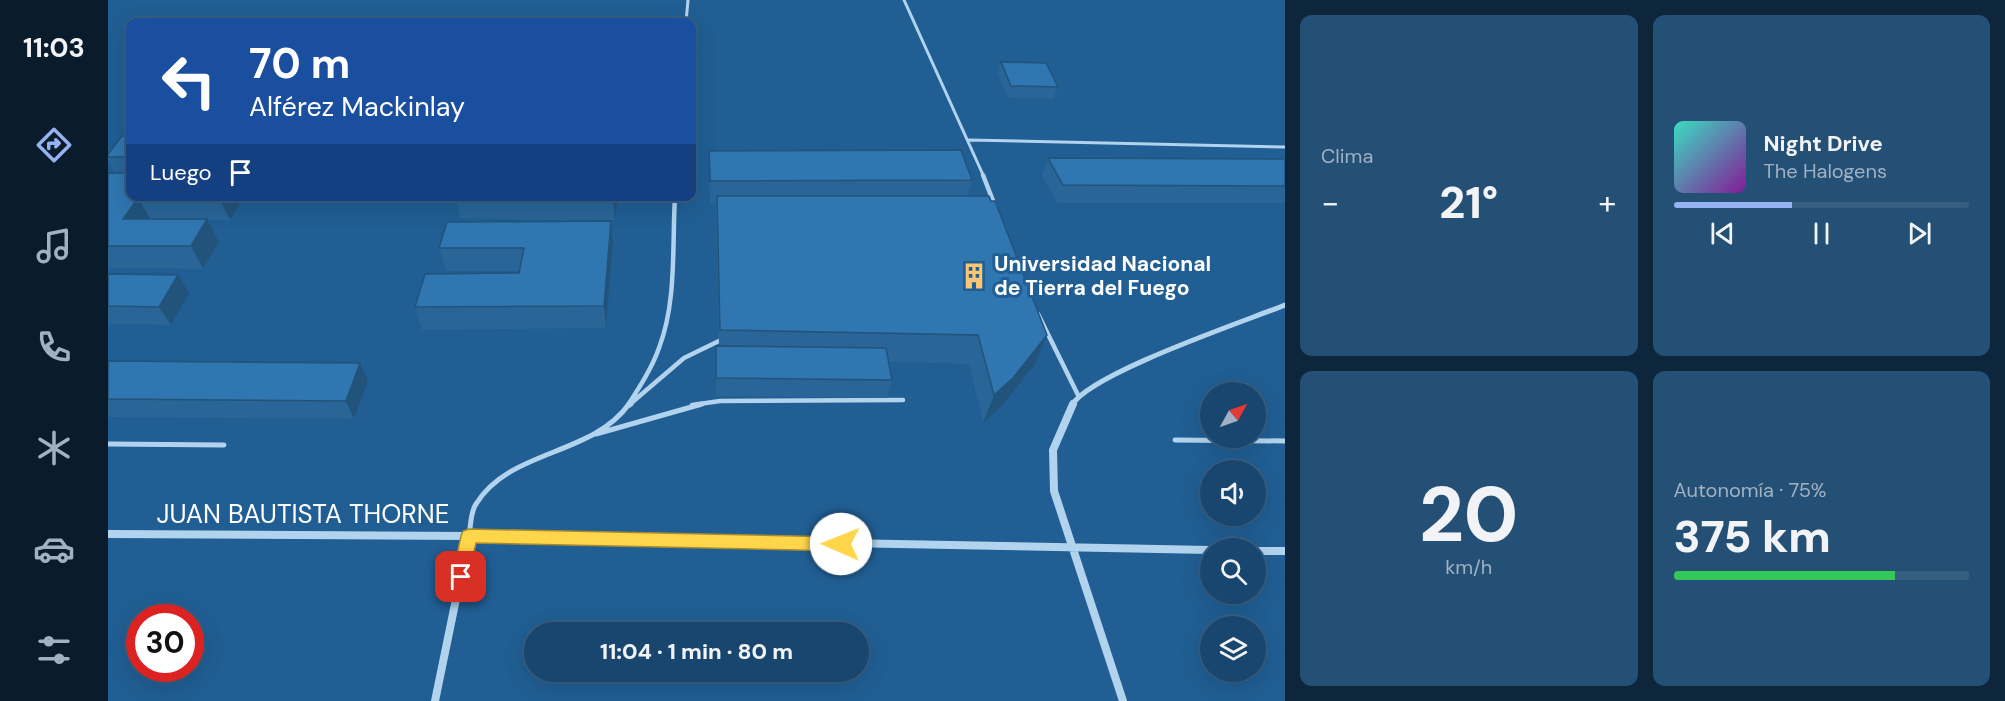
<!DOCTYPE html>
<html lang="es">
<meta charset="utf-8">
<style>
body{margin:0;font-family:"DM Sans",sans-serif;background:#255076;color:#f1f3f6;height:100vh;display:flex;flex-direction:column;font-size:22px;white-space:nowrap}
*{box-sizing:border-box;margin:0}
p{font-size:20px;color:#9fb1c2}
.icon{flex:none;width:33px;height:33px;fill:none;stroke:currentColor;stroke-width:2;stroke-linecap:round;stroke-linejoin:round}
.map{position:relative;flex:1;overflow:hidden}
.details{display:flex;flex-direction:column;gap:15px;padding:15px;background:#0d263c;width:720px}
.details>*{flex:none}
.guide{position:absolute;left:18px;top:18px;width:570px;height:183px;border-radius:12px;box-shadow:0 6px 24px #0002,0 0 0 2px #365e81;background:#1a4fa0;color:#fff;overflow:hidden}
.needle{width:39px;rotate:50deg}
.controls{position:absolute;left:1092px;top:382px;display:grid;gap:12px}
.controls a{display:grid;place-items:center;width:66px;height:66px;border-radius:50%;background:#18466e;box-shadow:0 6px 24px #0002,0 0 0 2px #365e81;font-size:30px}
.speed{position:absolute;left:18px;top:604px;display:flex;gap:12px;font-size:30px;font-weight:700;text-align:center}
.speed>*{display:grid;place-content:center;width:78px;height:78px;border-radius:50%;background:#18466e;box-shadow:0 6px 24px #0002,0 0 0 2px #365e81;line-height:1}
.speed .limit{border:9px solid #d22;background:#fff;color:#111}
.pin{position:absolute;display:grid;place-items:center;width:51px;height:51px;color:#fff;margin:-26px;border-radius:12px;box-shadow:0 3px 9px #0006}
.me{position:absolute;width:66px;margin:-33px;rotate:271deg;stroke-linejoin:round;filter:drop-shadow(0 0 4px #0008)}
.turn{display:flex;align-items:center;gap:21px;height:126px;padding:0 24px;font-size:27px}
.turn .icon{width:78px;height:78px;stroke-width:2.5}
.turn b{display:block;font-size:42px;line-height:51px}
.then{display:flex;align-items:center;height:57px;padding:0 24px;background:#0003;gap:12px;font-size:22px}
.big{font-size:45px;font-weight:800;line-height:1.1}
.details .tile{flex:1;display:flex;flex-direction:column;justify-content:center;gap:9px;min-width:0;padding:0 21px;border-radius:12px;background:#255076}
.details .dial{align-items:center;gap:0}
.dial b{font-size:78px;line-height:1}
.song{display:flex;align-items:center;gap:18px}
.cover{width:72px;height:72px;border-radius:9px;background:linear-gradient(135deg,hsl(170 70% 55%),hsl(290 70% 35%))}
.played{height:6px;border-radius:3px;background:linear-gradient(90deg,#95b2f1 40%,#365e81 40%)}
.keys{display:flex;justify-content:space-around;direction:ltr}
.heat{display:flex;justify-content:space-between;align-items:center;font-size:33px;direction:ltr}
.charge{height:9px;border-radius:4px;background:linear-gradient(90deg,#34c759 75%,#365e81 0)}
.details .tiles{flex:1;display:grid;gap:15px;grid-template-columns:repeat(2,1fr)}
.trip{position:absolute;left:416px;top:622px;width:345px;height:60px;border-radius:30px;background:#18466e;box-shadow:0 6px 24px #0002,0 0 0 2px #365e81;font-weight:800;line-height:60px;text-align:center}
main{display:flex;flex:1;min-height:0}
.tab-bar{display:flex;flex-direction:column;width:108px;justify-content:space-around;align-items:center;background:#0a1c2c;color:#9fb1c2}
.tab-bar .icon{width:42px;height:42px}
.tab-bar .selected{color:#95b2f1}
.tab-bar b{font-size:27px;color:#f1f3f6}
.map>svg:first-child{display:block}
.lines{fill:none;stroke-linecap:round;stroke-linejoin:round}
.service-far2{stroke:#b2d3ed;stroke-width:3}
.service-far1{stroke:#b2d3ed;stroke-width:4.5}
.service{stroke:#b2d3ed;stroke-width:5}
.minor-far1{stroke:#b2d3ed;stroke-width:5}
.minor{stroke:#b2d3ed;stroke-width:8}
.wall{fill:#296597}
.shaded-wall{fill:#22537b}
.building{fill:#3076b0;stroke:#22537b;stroke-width:1.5}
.route{fill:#ffd54a;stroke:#a68a30;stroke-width:1.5}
.labels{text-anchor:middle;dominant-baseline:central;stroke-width:6;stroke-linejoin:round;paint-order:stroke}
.poi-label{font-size:21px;font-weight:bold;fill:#fff;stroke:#205e93;text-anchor:start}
.near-street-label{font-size:26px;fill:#fff;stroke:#205e93}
</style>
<main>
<nav class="tab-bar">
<b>11:03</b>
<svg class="icon selected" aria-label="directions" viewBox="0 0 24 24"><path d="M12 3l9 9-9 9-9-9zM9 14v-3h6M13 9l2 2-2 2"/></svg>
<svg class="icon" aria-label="music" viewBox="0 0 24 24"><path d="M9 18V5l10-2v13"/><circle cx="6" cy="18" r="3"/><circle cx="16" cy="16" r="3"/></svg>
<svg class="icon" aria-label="phone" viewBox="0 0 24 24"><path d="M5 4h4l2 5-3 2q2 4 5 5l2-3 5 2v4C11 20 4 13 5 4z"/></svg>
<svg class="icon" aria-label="climate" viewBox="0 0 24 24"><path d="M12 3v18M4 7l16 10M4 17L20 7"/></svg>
<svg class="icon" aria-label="car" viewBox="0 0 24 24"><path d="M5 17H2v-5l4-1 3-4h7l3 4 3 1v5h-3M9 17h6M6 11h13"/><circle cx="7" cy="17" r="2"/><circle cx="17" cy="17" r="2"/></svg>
<svg class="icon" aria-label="filters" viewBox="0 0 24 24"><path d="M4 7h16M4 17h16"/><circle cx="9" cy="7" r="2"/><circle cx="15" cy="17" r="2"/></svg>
</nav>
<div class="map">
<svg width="1177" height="701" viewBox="0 0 1177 701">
<rect width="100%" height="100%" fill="#205e93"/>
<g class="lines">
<path class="service-far2" d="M796,0L876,177
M578,22L580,0
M861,140L1177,147"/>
<path class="service-far1" d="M875,175L887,206
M930,314L970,395
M520,405C531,388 544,368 551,348C569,301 564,246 567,196
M521,405L576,358L615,339
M584,405L612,401L795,400"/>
<path class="service" d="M520,406L523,404
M488,434L594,404
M1067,440L1177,441
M0,444L116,445
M361,536C363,526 362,513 368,504C402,449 484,456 521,404"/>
<path class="minor-far1" d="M964,405C983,373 1135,322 1177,305"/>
<path class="minor" d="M965,404L945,450L946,491L1015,701
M0,534L361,536L1102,550
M1148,551H1177
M327,701L361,536"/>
</g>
<path class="wall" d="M893,62L950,87L945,99L900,98L890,74Z
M22,136V196H136L122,220H100L111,242L95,269L0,268V173H7L0,161V154Z
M601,151L864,180L859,196L927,364L894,406L875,423L861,364L780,362L784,380L779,398L608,396V346H611L608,224V203H602Z
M940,158L1177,159V203H949L934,176Z
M347,196H510L507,221H503L505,243L498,328L314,330L307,307L411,273L412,271H338L331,248L502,221L352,218Z
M0,274L81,293L63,325L0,324Z
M0,361L260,381L246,419L0,417Z"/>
<path class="shaded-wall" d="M112,196H136L122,220L111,198Z
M505,196L510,197L507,221Z
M30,198L43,220L15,219Z
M99,219L111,242L95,269L83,246Z
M503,221L505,243L498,328L496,306Z
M70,275L81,293L63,325L51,307Z
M939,335L927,364L894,406L875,423L886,395Z
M252,363L260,381L246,419L238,401Z"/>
<path class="building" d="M893,62L938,63L950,87L903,86Z
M14,136H22V157H0V154Z
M853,150L864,180L602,181L601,151Z
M940,158L1177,159V186L955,185Z
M0,173H22V196H112L111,198H30L15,219H99L83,246H0Z
M609,196H881L883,201H887L939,335L905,378L886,395L870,335L612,330Z
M503,221L496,306L307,307L317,274L411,273L416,248H331L339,222Z
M0,274L70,275L51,307L0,306Z
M608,346L778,348L784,380L608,378Z
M0,361L252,363L238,401L0,399Z"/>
<path class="route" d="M361,529L733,537L739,539L741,544L739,549L733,551L368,543L359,583L353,585L347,583L344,577L353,536L355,531Z"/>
<defs>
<g id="building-bare" transform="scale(2.07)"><path d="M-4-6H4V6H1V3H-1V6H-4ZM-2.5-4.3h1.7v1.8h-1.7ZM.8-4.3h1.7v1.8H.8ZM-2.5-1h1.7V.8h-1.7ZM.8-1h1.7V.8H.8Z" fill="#fac673" stroke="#205e93" stroke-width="2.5" paint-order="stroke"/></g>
</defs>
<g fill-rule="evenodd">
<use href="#building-bare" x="866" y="276"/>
</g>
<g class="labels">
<g class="poi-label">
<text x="886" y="264">Universidad Nacional<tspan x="886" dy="24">de Tierra del Fuego</tspan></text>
</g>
<g class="near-street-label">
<text x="195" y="514">JUAN BAUTISTA THORNE</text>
</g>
</g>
</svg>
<div class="controls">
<a><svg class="needle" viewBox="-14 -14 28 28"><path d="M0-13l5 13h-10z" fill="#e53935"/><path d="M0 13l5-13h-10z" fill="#9fb1c2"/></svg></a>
<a><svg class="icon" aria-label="sound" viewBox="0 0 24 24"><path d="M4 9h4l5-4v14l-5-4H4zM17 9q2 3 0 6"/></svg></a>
<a><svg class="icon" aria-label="search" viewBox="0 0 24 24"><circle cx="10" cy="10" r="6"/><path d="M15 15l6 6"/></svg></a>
<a><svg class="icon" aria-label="layers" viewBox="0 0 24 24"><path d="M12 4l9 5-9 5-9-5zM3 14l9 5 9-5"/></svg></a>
</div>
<div class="speed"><div class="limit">30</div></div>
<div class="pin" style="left:353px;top:577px;background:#d93025"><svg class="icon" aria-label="arrive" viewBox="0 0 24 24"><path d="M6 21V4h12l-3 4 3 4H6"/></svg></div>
<svg class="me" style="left:733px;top:544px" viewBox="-20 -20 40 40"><circle r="19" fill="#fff"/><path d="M0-13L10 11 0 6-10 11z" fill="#ffd54a"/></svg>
<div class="trip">11:04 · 1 min · 80 m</div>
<div class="guide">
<div class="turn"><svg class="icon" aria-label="left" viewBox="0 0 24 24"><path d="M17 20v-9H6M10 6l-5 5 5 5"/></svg><div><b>70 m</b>Alférez Mackinlay</div></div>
<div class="then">Luego<svg class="icon" aria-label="arrive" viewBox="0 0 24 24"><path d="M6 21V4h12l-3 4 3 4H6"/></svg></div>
</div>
</div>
<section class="details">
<div class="tiles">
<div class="tile"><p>Clima</p>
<div class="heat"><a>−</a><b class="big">21°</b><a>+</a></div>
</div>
<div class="tile">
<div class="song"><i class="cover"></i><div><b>Night Drive</b><p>The Halogens</p></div></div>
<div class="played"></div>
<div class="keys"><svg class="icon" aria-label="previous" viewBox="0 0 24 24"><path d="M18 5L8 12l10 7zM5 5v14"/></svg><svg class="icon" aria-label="pause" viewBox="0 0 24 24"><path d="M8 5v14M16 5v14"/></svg><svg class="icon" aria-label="next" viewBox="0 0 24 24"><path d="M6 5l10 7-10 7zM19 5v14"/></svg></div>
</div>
<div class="tile dial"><b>20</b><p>km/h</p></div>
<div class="tile"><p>Autonomía · 75%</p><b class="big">375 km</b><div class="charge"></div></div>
</div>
</section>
</main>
